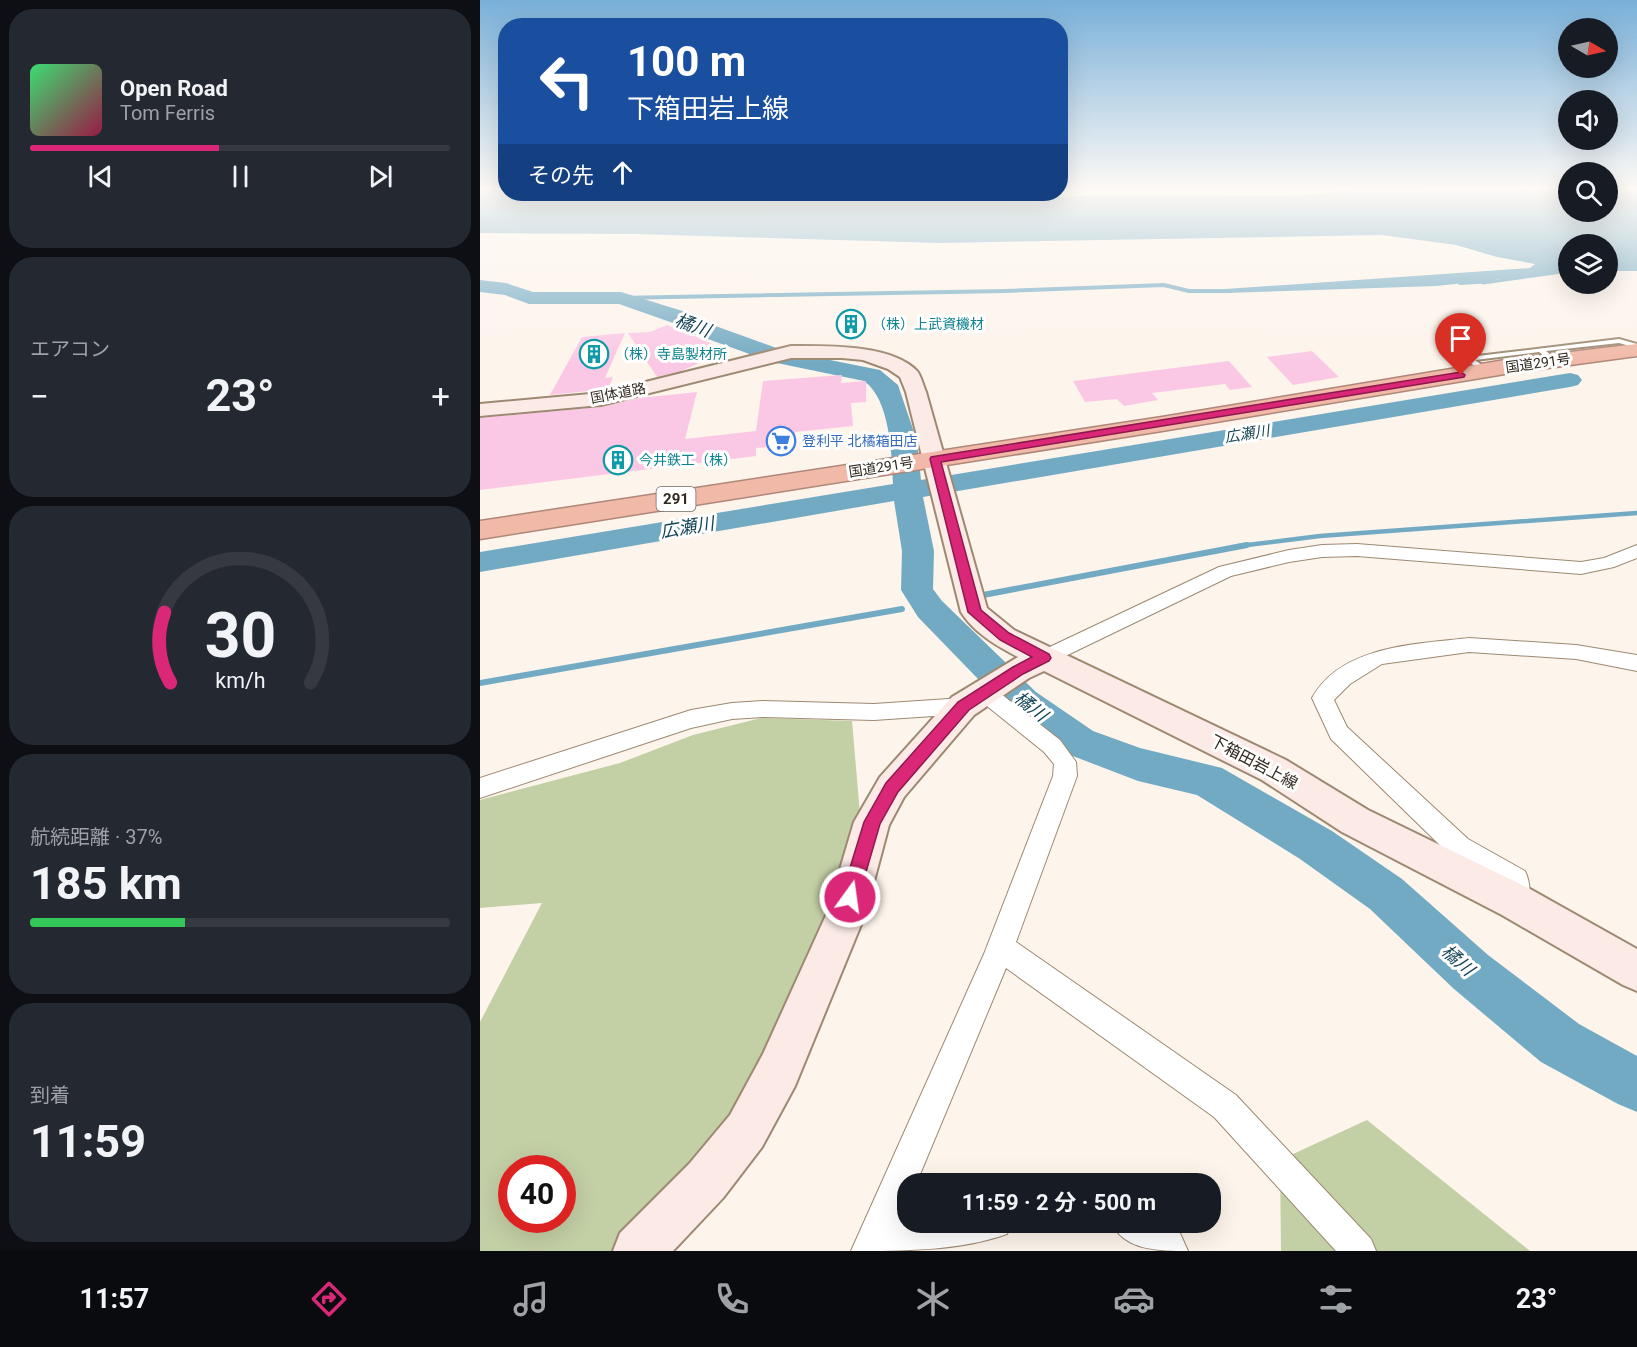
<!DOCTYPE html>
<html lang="ja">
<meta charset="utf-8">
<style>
body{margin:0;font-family:Roboto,"Noto Sans JP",sans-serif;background:#242831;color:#f1f3f6;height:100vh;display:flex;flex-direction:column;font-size:22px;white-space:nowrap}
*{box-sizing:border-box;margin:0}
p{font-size:20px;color:#9ea1a6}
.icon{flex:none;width:33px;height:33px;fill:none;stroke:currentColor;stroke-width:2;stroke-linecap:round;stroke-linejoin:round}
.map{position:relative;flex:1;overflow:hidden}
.details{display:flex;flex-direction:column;gap:9px;padding:9px;background:#0d0f14;width:480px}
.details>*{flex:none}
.hud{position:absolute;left:18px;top:18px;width:570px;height:183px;border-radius:24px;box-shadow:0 6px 24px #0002;background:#1a4fa0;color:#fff;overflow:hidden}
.needle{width:39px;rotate:99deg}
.buttons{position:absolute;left:1078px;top:18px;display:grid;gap:12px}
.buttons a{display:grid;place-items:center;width:60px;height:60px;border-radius:50%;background:#171b24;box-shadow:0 6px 24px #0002;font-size:30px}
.speed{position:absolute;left:18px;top:1155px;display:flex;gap:12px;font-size:30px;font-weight:700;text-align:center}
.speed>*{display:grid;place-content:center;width:78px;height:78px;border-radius:50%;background:#171b24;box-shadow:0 6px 24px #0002;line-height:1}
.speed .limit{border:9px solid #d22;background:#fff;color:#111}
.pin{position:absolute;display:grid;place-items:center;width:51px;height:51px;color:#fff;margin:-62px -26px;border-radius:50% 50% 50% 0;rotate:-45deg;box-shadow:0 0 6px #0007}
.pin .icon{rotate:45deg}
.me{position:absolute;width:66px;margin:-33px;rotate:14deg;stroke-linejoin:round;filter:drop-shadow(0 0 4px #0008)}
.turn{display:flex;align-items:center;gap:21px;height:126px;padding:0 30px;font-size:27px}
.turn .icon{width:78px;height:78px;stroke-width:2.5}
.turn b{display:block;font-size:42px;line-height:51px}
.then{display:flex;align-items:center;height:57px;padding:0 30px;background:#0003;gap:12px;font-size:22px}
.big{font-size:45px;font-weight:700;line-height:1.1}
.details .tile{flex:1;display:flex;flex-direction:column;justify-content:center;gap:9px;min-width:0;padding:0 21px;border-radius:24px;background:#242831}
.details .dial{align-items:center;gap:0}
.dial svg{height:156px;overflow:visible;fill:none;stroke:#363941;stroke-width:7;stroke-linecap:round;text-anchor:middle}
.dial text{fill:#f1f3f6;stroke:none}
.song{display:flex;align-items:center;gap:18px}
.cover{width:72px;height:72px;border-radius:9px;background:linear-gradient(135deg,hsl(140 70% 55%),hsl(340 70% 35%))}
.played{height:6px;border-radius:3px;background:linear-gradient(90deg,#db2777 45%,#363941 45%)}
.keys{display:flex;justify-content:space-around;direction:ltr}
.heat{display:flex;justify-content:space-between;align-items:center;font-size:33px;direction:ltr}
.charge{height:9px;border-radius:4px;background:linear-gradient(90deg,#34c759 37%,#363941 0)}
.trip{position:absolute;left:417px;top:1173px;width:324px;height:60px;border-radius:24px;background:#171b24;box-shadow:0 6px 24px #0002;font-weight:700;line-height:60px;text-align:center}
.tabs{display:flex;height:96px;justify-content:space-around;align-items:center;background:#090b0e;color:#9ea1a6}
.tabs .icon{width:42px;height:42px}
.tabs .current{color:#db2777}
.tabs b{font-size:27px;color:#f1f3f6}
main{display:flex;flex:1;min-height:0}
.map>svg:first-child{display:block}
.green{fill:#c3cfa5;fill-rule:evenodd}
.water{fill:#73aac3}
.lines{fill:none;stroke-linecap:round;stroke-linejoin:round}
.stream-far3{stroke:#73aac3;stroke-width:3}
.stream-far2{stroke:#73aac3;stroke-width:4}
.stream-far1{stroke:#73aac3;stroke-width:4.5}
.stream{stroke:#73aac3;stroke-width:6}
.river{fill:#73aac3;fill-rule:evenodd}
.building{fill:#fac8e5}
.lane-casing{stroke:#9d8972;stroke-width:4}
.street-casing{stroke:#9d8972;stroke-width:2}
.secondary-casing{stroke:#9d8972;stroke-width:4}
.highway-casing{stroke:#ae8778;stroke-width:3}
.lane{fill:#fff;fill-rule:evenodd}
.street{fill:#fff;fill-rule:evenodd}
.secondary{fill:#fbeae5;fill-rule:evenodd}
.highway{fill:#f1b9a8;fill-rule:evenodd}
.route{fill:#db2777;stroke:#8e194d;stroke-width:1.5}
.labels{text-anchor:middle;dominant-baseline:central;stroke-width:6;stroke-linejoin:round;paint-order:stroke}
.far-culture-label{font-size:14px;fill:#0d838f;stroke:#fff;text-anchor:start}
.far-street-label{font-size:14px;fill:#322a20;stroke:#fff}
.far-shop-label{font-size:14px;fill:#366cbe;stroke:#fff;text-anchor:start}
.far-water-label{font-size:15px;font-style:italic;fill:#154457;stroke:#fff}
.shield{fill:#fff;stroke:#706a63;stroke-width:1.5}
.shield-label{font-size:15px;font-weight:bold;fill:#322a20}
.street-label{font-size:16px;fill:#322a20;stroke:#fff}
.water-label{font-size:18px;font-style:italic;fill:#154457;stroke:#fff}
</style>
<main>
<section class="details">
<div class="tile">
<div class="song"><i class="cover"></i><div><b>Open Road</b><p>Tom Ferris</p></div></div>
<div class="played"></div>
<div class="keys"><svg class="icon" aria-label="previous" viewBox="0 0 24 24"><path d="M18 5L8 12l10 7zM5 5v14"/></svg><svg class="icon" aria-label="pause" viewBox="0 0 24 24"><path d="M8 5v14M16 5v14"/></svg><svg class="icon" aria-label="next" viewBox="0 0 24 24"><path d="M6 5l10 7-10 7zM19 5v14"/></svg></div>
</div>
<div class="tile"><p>エアコン</p>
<div class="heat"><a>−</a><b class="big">23°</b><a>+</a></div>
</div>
<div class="tile dial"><svg viewBox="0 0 100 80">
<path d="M14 69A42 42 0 1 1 86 69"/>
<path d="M14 69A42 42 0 0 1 11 33" stroke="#db2777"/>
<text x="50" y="56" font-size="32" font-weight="700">30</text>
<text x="50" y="72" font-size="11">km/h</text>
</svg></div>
<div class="tile"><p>航続距離 · 37%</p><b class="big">185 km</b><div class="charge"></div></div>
<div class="tile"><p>到着</p><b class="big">11:59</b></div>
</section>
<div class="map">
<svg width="1157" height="1251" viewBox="0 0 1157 1251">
<rect width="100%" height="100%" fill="#fdf4eb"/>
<path class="green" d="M281,718L372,721L380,814L352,919L255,1123L134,1251H0V1022L62,903L0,908V800L140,763L213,735ZM32,1168H82V1220H32Z
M887,1120L1050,1251H801L800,1160Z"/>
<path class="water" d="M0,189H25L26,194H363L514,201L618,195L804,196L853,193L855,189H873L872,191L883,192L1089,189V212H1128V189H1157V271H1128V244H1089V272L956,286L745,293V289L1050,268L1055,264L1017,257L976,245L902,235L460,243L156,234L0,233Z"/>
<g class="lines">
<path class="stream-far3" d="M1003,283L1089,271"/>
<path class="stream-far2" d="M980,283L1014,281
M136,298L525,291L684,285L709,291H751"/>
<path class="stream-far1" d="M759,546L840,536L1157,513"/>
<path class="stream" d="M498,596L767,545
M0,683L422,609"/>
<path class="river" d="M0,280L26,283L53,292H141L209,313L230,324L305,351L400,370L418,385L437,441L441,480L1090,373L1098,375L1102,380L1098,385L1090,387L443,497L454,551L453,589L462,601L556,692L613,731L660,748L742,768L852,831L922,879L1008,955L1099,1024L1157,1056V1112L1138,1104L1061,1062L974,989L890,909L820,859L717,795L658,781L585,753L530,712L438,617L421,590L422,551L414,501L0,572V552L413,484C412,455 410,399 384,381L292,362L214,334L193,323L139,304H49L25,295L0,292Z"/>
</g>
<path class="building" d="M187,325L212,335L247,351L201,371L177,377L148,333L170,332Z
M145,333L125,378L133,377L128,389L70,395L102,337Z
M832,351L859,377L813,385L787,357Z
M749,361L772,387L750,390L745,384L672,393L678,400L644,406L637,399L605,402L593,381Z
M362,375L361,383L386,381V402L371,403L373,426L315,432V444L276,448V456L0,490V418L121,407L160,398L217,392L205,439L276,431L283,381Z"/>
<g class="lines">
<g class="lane-casing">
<path id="lane" d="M1139,339L1157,344V348L1139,343L1066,351L1077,360V362L1075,363L1059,352L995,360L1007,369V373H1004L985,359L989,357Z"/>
</g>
<g class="street-casing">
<path id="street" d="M877,544L1101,562L1124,558L1157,545V558L1134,567L1101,574L877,556L842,557L809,562L751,576L571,663L564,665L557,663L554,658L557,653L739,567L809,550L842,545Z
M989,638L1096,645L1157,655V671L1096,659L989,652L902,664L870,684L854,700L867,727L988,839L1045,871C1051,883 1051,898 1045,911L1036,914L1027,911L1023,902V885L970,855L851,739L832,698C861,645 938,644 989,638Z
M504,684L511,686L580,740L596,762L597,776L536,942L756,1095L891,1239L896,1251H856L734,1117L526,968L436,1184H428V1203L420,1220L428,1219V1222H532L527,1234C480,1251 421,1251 371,1251L504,954L573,776L574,764L564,752L497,698L493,692L497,686Z
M483,698L491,700L494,706L491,712L483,714L394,720L283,717L252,719L211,728L0,798V778L211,710L252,703L283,701L394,704Z
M631,1222H684L699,1231L708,1251C680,1251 644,1251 631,1222Z"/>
</g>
<g class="secondary-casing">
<path id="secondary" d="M311,346C345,346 412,344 437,371C441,376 443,385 446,392L507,608L534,630L806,760L888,810L1050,889L1157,949V991L1143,985L1022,915L862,832L782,780L564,671L549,678L494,715L424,797L409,825L385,915L315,1086L282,1147L243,1198L193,1251H133L140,1233L209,1164L250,1115L283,1054L347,913L374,822L400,777L472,697L538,657C517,646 494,633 481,612L426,392L420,377L408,369L383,360L362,358H311L121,405L0,416V404L121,393Z"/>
</g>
<g class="highway-casing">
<path id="highway" d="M1157,344V356L1031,373L682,431L0,539V521L682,417L1031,359Z"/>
</g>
<use href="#lane" class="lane"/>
<use href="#street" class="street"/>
<use href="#secondary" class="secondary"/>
<use href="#highway" class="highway"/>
</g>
<linearGradient id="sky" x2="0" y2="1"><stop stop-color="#79b0d9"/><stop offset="0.52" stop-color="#fefaf6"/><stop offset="1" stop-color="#fefaf6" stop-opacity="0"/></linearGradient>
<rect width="1157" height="364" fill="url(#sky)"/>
<path class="route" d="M981,372L985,375L984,377L461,462L501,610L529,633L569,654L571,658L569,661L543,674L489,710L418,792L400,824L377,903L370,906L364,903L361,897L384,822L406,783L478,702L533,667L552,657L520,640L488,612L450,459L451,457Z"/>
<defs>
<g id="building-ring" transform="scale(1.5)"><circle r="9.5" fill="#fff" stroke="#0f9aa8" stroke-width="1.5"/><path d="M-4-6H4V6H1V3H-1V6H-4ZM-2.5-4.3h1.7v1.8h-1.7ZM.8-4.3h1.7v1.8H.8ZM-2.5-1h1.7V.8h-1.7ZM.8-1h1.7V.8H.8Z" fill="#0f9aa8"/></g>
<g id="supermarket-ring" transform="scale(1.5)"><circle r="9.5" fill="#fff" stroke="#3f7fe0" stroke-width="1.5"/><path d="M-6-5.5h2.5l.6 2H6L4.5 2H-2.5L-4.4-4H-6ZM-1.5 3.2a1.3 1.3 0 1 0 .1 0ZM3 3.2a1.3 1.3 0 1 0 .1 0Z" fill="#3f7fe0"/></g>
</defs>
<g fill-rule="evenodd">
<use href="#building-ring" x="371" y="324"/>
<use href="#building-ring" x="114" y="354"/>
<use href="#supermarket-ring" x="301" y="441"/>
<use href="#building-ring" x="138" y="460"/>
</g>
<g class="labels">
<g class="far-culture-label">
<text x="392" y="324">（株）上武資機材</text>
<text x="135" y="354">（株）寺島製材所</text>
<text x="159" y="460">今井鉄工（株）</text>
</g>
<g class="far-street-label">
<text transform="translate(1058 363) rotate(-8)">国道291号</text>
<text transform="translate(138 393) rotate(-11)">国体道路</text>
<text transform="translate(401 467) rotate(-9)">国道291号</text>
</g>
<g class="far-shop-label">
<text x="322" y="441">登利平 北橘箱田店</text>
</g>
<g class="far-water-label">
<text transform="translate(767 434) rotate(-9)">広瀬川</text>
</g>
<rect class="shield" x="176.5" y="487" width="39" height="24" rx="4.5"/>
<g class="shield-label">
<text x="196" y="499">291</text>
</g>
<g class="street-label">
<text transform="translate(774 762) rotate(28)">下箱田岩上線</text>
</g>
<g class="water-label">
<text transform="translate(213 325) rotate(20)">橘川</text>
<text transform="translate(207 527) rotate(-9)">広瀬川</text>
<text transform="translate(551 706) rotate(39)">橘川</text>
<text transform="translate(978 960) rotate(42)">橘川</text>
</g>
</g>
</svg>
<div class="buttons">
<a><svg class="needle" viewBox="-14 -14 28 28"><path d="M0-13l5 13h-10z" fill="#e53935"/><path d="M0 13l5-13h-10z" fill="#9ea1a6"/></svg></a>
<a><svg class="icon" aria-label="sound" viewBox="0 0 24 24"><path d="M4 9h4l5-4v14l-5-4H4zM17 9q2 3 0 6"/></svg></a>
<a><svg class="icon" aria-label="search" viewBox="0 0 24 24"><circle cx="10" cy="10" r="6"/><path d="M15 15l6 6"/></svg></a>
<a><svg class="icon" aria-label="layers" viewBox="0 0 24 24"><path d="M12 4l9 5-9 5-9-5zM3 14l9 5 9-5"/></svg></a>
</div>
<div class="speed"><div class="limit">40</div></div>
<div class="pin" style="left:981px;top:375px;background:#d93025"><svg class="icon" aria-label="arrive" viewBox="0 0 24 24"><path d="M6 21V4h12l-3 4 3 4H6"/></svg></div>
<svg class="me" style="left:370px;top:897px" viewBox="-20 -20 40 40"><circle r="17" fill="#db2777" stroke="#fff" stroke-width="3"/><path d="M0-11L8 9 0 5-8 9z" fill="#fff"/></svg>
<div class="trip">11:59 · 2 分 · 500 m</div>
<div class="hud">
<div class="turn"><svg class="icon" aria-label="left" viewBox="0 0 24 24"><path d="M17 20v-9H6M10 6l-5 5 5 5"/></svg><div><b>100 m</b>下箱田岩上線</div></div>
<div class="then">その先<svg class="icon" aria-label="ahead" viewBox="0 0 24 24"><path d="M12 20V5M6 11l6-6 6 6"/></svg></div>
</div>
</div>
</main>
<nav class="tabs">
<b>11:57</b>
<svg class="icon current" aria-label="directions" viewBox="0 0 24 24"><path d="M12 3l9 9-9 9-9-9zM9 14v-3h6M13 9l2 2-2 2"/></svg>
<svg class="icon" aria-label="music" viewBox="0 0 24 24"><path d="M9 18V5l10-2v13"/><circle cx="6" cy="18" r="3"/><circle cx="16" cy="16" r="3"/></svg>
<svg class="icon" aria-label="phone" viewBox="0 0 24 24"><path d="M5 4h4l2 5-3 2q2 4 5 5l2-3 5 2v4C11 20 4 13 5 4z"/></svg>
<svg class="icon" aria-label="climate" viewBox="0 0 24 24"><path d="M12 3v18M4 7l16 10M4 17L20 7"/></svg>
<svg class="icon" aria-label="car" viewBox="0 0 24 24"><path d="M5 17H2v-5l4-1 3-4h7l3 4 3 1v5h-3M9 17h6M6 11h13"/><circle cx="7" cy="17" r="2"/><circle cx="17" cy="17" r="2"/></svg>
<svg class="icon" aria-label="filters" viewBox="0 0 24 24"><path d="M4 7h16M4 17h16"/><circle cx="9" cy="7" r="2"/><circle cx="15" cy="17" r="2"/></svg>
<b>23°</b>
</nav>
